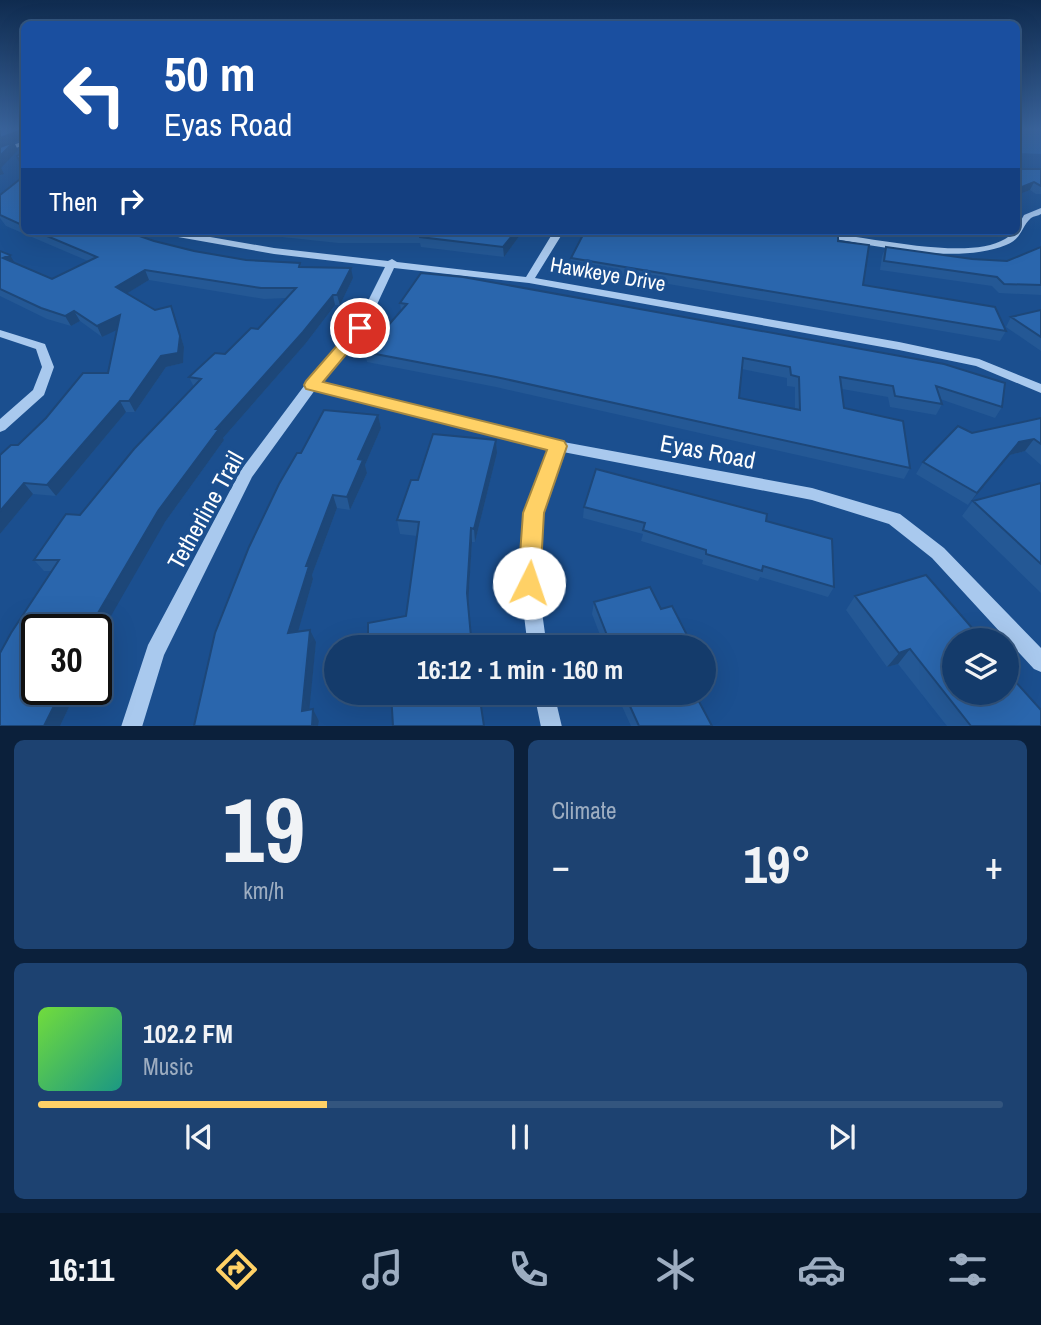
<!DOCTYPE html>
<meta charset="utf-8">
<style>
body{margin:0;font-family:"Archivo Narrow",sans-serif;background:#1d4271;color:#f1f3f6;height:100vh;display:flex;flex-direction:column;font-size:26px;white-space:nowrap}
*{box-sizing:border-box;margin:0}
p{font-size:23px;color:#9dadc1}
.icon{flex:none;width:38px;height:38px;fill:none;stroke:currentColor;stroke-width:2;stroke-linecap:round;stroke-linejoin:round}
.map{position:relative;height:726px;overflow:hidden}
.details{display:flex;flex-direction:column;gap:14px;padding:14px;background:#0b203b;flex:1}
.details>*{flex:none}
.banner{position:absolute;left:21px;top:21px;width:999px;height:214px;border-radius:10px;box-shadow:0 7px 28px #0002,0 0 0 2px #33557e;background:#1a4fa0;color:#fff;overflow:hidden}
.fabs{position:absolute;left:942px;top:628px;display:grid;gap:14px}
.fabs a{display:grid;place-items:center;width:77px;height:77px;border-radius:50%;background:#143b6b;box-shadow:0 7px 28px #0002,0 0 0 2px #33557e;font-size:35px}
.speed{position:absolute;left:21px;top:614px;display:flex;gap:14px;font-size:35px;font-weight:700;text-align:center}
.speed>*{display:grid;place-content:center;width:91px;height:91px;border-radius:50%;background:#143b6b;box-shadow:0 7px 28px #0002,0 0 0 2px #33557e;line-height:1}
.speed .limit{border:4px solid #111;border-radius:10px;background:#fff;color:#111}
.pin{position:absolute;display:grid;place-items:center;width:60px;height:60px;color:#fff;margin:-30px;border:4px solid #fff;border-radius:50%;box-shadow:0 2px 7px #0007}
.me{position:absolute;width:77px;margin:-38px;rotate:4deg;stroke-linejoin:round;filter:drop-shadow(0 0 5px #0008)}
.turn{display:flex;align-items:center;gap:24px;height:147px;padding:0 28px;font-size:32px}
.turn .icon{width:91px;height:91px;stroke-width:2.5}
.turn b{display:block;font-size:49px;line-height:60px}
.then{display:flex;align-items:center;height:66px;padding:0 28px;background:#0003;gap:14px;font-size:26px}
.big{font-size:52px;font-weight:800;line-height:1.1}
.details .tile{flex:1;display:flex;flex-direction:column;justify-content:center;gap:10px;min-width:0;padding:0 24px;border-radius:10px;background:#1d4271}
.details .dial{align-items:center;gap:0}
.dial b{font-size:91px;line-height:1}
.song{display:flex;align-items:center;gap:21px}
.cover{width:84px;height:84px;border-radius:10px;background:linear-gradient(135deg,hsl(100 70% 55%),hsl(170 70% 35%))}
.played{height:7px;border-radius:4px;background:linear-gradient(90deg,#ffd166 30%,#33557e 30%)}
.keys{display:flex;justify-content:space-around;direction:ltr}
.heat{display:flex;justify-content:space-between;align-items:center;font-size:38px;direction:ltr}
.details .tiles{flex:1;display:grid;gap:14px;grid-template-columns:1fr 1fr}
.tile:last-child{grid-column:span 2}
.trip{position:absolute;left:324px;top:635px;width:392px;height:70px;border-radius:35px;background:#143b6b;box-shadow:0 7px 28px #0002,0 0 0 2px #33557e;font-weight:800;line-height:70px;text-align:center}
.menu{display:flex;height:112px;justify-content:space-around;align-items:center;background:#08182b;color:#9dadc1}
.menu .icon{width:49px;height:49px}
.menu .on{color:#ffd166}
.menu b{font-size:32px;color:#f1f3f6}
.map>svg:first-child{display:block}
.green{fill:#2461a8}
.lines{fill:none;stroke-linecap:round;stroke-linejoin:round}
.minor{fill:#a9c9ee;fill-rule:evenodd}
.wall{fill:#245895;fill-rule:evenodd}
.shaded-wall{fill:#1d4779}
.building{fill:#2a66ad;stroke:#1d4779;stroke-width:2;fill-rule:evenodd}
.route{fill:#ffd166;stroke:#a68842;stroke-width:2}
.labels{text-anchor:middle;dominant-baseline:central;stroke-width:7;stroke-linejoin:round;paint-order:stroke}
.street-label{font-size:21px;fill:#fff;stroke:#1b4f8f}
.near-street-label{font-size:24px;fill:#fff;stroke:#1b4f8f}
</style>
<div class="map">
<svg width="1041" height="727" viewBox="0 0 1041 727">
<rect width="100%" height="100%" fill="#1b4f8f"/>
<path class="green" d="M1017,129H1041V154L1017,153Z"/>
<g class="lines">
<path class="minor" d="M24,141V145L0,154V150Z
M1041,208V214C1038,216 1034,216 1031,218C1021,227 1022,239 1006,245C953,267 861,242 805,234L800,231C851,231 964,264 1005,239C1016,232 1018,226 1024,215Z
M156,231H176L274,248L388,261L392,259L397,262L526,277L554,231H564L535,278L899,342L979,359L1041,384V393L976,366L899,350L529,283L394,268L366,328L321,383L558,441L812,488L900,514L944,548L1041,648V672L1034,669L932,558L889,524L812,500L563,452L542,513L538,583L547,648H528L520,583L526,513L550,449L315,390L252,477L164,655L142,727H121L148,645L241,470L307,382L355,327L385,267L274,254L161,234Z
M0,330L45,344L54,367L44,395L5,430L0,432V419L33,390L42,367L36,349L0,337Z
M534,693H554L562,727H541Z"/>
</g>
<path class="wall" d="M1041,169V194H1036L1030,190L1017,195Z
M24,176V231H125L154,241L194,251L246,260L300,263L301,267L353,278L340,305H335L306,343L223,438L224,440L165,522L37,690H77L60,726H0L52,571H44L34,560L80,515L194,387L189,377L225,354L258,329L286,298L264,299L149,280L127,293L155,310L175,316L184,347L183,363L166,367L135,412H126L56,496L33,494L0,534V455L18,445L108,373L117,329L102,337L80,321L71,326L47,319L0,296V251L15,263L52,279L88,261L6,226L0,218V195Z
M239,231H523L504,257L421,247L420,243H338L253,234Z
M793,231H956L950,233L874,237L838,233V241L863,285L1006,331L1000,341L570,267L571,258L792,233Z
M886,247L972,259L1007,261L1041,247V295L999,293L992,286L880,270L882,256Z
M400,303L944,364L1002,407L995,418L940,399L942,404L936,415L890,407L888,397L842,389L844,408L910,468L904,479L496,387L367,362L365,352L401,310ZM742,369L787,378V386L795,387V409L739,398Z
M1041,310V351L1006,327L1011,317Z
M378,415L381,428L365,465L367,473L350,510L337,508L312,575L313,579L298,631L316,642L309,710L313,709L319,721L318,726H194L301,453Z
M1041,418V465L1025,451L1010,455L968,505L916,474L923,462L972,433Z
M496,440L497,453L475,542H472L468,606L406,616L417,536L400,534L397,520L418,480Z
M1041,483V593L962,516L973,501Z
M584,507L766,521L834,587L828,597L760,577L758,581L702,564L703,560L641,541L643,534L583,518Z
M855,596L971,631L1041,726H947L898,664L887,667L846,610Z
M594,602L661,609L684,648H605L592,614Z
M371,693H386L372,696Z
M616,693H702L699,702L712,726H631Z"/>
<path class="shaded-wall" d="M19,131L23,139L0,148V138Z
M14,142L18,150L1,168L4,174L0,175V156Z
M24,158V167L23,168L19,160Z
M1034,182L1030,190L1017,195V189Z
M516,231H523L504,257L503,247Z
M10,255L16,265L3,258Z
M351,268L353,278L340,305L337,295Z
M145,270L149,280L121,297L116,287Z
M333,295L335,305L306,343L223,438L224,440L165,522L96,642V630H88L158,511L216,429Z
M171,306L175,316L184,347L183,363L166,367L135,412L129,401Z
M74,311L80,321L71,326L65,316Z
M120,315L125,326L102,337L97,326Z
M120,401L126,412L56,496L47,485Z
M378,415L381,428L365,465L367,473L350,510L347,497L358,459Z
M1034,439L1025,451L1010,455L968,505L977,493L1019,442Z
M496,440L497,453L475,542L474,529Z
M24,483L33,494L0,534V511Z
M333,495L337,508L312,575L313,579L294,646L288,633L306,566Z
M471,528L472,542L468,606L467,593Z
M310,630L316,642L308,723L302,711Z
M688,637L684,648H674L676,640Z
M910,649L898,664L887,667L899,653Z
M62,690H77L60,726H44Z
M698,693H702L699,702L695,694Z
M313,709L319,721L318,726H312Z"/>
<path class="building" d="M0,129H24V132L23,134L19,131L0,138Z
M14,142L0,156V147Z
M24,151V158L19,160L17,156Z
M1017,169H1041V186L1034,182L1017,189Z
M24,176V226L0,215V195Z
M35,231H125L154,241L194,251L246,260L300,263L299,267L351,268L337,295H333L303,332L216,429H219L158,511L88,630H37V690H62L44,726H0V653L11,633L59,560H34L66,514L80,515L134,449L201,379L189,377L215,353L225,354L251,328L258,329L296,288H261L145,270L116,287L155,310L171,306L180,336L178,353L161,356L129,401H120L47,485L24,483L0,511V455L11,445H18L46,418L83,373H108L120,315L97,326L74,311L65,316L41,308L0,289V251L10,255L3,258L52,279L97,257Z
M308,231H516L503,247L420,237V234H336Z
M585,231H776L794,234V231H826L838,233V241L869,245L863,285L995,307L1006,331L571,258Z
M886,247L972,259L1007,261L1041,247V285L1004,284L997,277L884,261Z
M421,273L463,277L944,364L1005,383L1002,407L936,386L942,404L895,396L893,386L840,377L844,408L903,421L910,468L496,377L365,352L407,304L400,303ZM743,358L790,367L791,375L799,377L800,410L739,398Z
M1041,310V337L1011,317Z
M324,410L378,415L358,459L363,460L347,497L333,495L306,566H309L288,633L310,630L302,711L313,709L312,726H194L215,633L249,547L279,484L297,453H301Z
M1041,418V444L1034,439L1019,442L977,493L923,462L958,426L972,433Z
M433,434L496,440L474,529L471,528L467,593L472,648H368V623L406,616L419,522L397,520L411,480H418Z
M596,469L767,514L766,521L832,539L834,587L763,566L762,571L706,554V550L643,530L645,523L584,507Z
M1041,483V564L973,501Z
M926,575L973,629L969,630L979,640H954V693H1006V671L1041,710V726H971L910,649L899,653L855,596Z
M650,587L661,609L672,606L688,637L676,640L680,648H612L594,602Z
M391,693H479L484,726H393Z
M624,693H698L695,694L712,726H639Z"/>
<linearGradient id="sky" x2="0" y2="1"><stop stop-color="#0f2b4f"/><stop offset="0.56" stop-color="#39639b"/><stop offset="1" stop-color="#39639b" stop-opacity="0"/></linearGradient>
<rect width="1041" height="230" fill="url(#sky)"/>
<path class="route" d="M360,324L368,328L323,382L564,441L567,446L544,513L540,583L537,591L529,594L521,591L518,583L523,513L547,450L306,389L304,385L306,381L355,325Z"/>
<g class="labels">
<g class="street-label">
<text transform="translate(608 274) rotate(10)">Hawkeye Drive</text>
</g>
<g class="near-street-label">
<text transform="translate(708 451) rotate(11)">Eyas Road</text>
<text transform="translate(205 510) rotate(-61)">Tetherline Trail</text>
</g>
</g>
</svg>
<div class="fabs">
<a><svg class="icon" aria-label="layers" viewBox="0 0 24 24"><path d="M12 4l9 5-9 5-9-5zM3 14l9 5 9-5"/></svg></a>
</div>
<div class="speed"><div class="limit">30</div></div>
<div class="pin" style="left:360px;top:328px;background:#d93025"><svg class="icon" aria-label="arrive" viewBox="0 0 24 24"><path d="M6 21V4h12l-3 4 3 4H6"/></svg></div>
<svg class="me" style="left:529px;top:583px" viewBox="-20 -20 40 40"><circle r="19" fill="#fff"/><path d="M0-13L10 11 0 6-10 11z" fill="#ffd166"/></svg>
<div class="trip">16:12 · 1 min · 160 m</div>
<div class="banner">
<div class="turn"><svg class="icon" aria-label="left" viewBox="0 0 24 24"><path d="M17 20v-9H6M10 6l-5 5 5 5"/></svg><div><b>50 m</b>Eyas Road</div></div>
<div class="then">Then<svg class="icon" aria-label="right" viewBox="0 0 24 24"><path d="M7 20v-9h11M14 6l5 5-5 5"/></svg></div>
</div>
</div>
<section class="details">
<div class="tiles">
<div class="tile dial"><b>19</b><p>km/h</p></div>
<div class="tile"><p>Climate</p>
<div class="heat"><a>−</a><b class="big">19°</b><a>+</a></div>
</div>
<div class="tile">
<div class="song"><i class="cover"></i><div><b>102.2 FM</b><p>Music</p></div></div>
<div class="played"></div>
<div class="keys"><svg class="icon" aria-label="previous" viewBox="0 0 24 24"><path d="M18 5L8 12l10 7zM5 5v14"/></svg><svg class="icon" aria-label="pause" viewBox="0 0 24 24"><path d="M8 5v14M16 5v14"/></svg><svg class="icon" aria-label="next" viewBox="0 0 24 24"><path d="M6 5l10 7-10 7zM19 5v14"/></svg></div>
</div>
</div>
</section>
<nav class="menu">
<b>16:11</b>
<svg class="icon on" aria-label="directions" viewBox="0 0 24 24"><path d="M12 3l9 9-9 9-9-9zM9 14v-3h6M13 9l2 2-2 2"/></svg>
<svg class="icon" aria-label="music" viewBox="0 0 24 24"><path d="M9 18V5l10-2v13"/><circle cx="6" cy="18" r="3"/><circle cx="16" cy="16" r="3"/></svg>
<svg class="icon" aria-label="phone" viewBox="0 0 24 24"><path d="M5 4h4l2 5-3 2q2 4 5 5l2-3 5 2v4C11 20 4 13 5 4z"/></svg>
<svg class="icon" aria-label="climate" viewBox="0 0 24 24"><path d="M12 3v18M4 7l16 10M4 17L20 7"/></svg>
<svg class="icon" aria-label="car" viewBox="0 0 24 24"><path d="M5 17H2v-5l4-1 3-4h7l3 4 3 1v5h-3M9 17h6M6 11h13"/><circle cx="7" cy="17" r="2"/><circle cx="17" cy="17" r="2"/></svg>
<svg class="icon" aria-label="filters" viewBox="0 0 24 24"><path d="M4 7h16M4 17h16"/><circle cx="9" cy="7" r="2"/><circle cx="15" cy="17" r="2"/></svg>
</nav>
